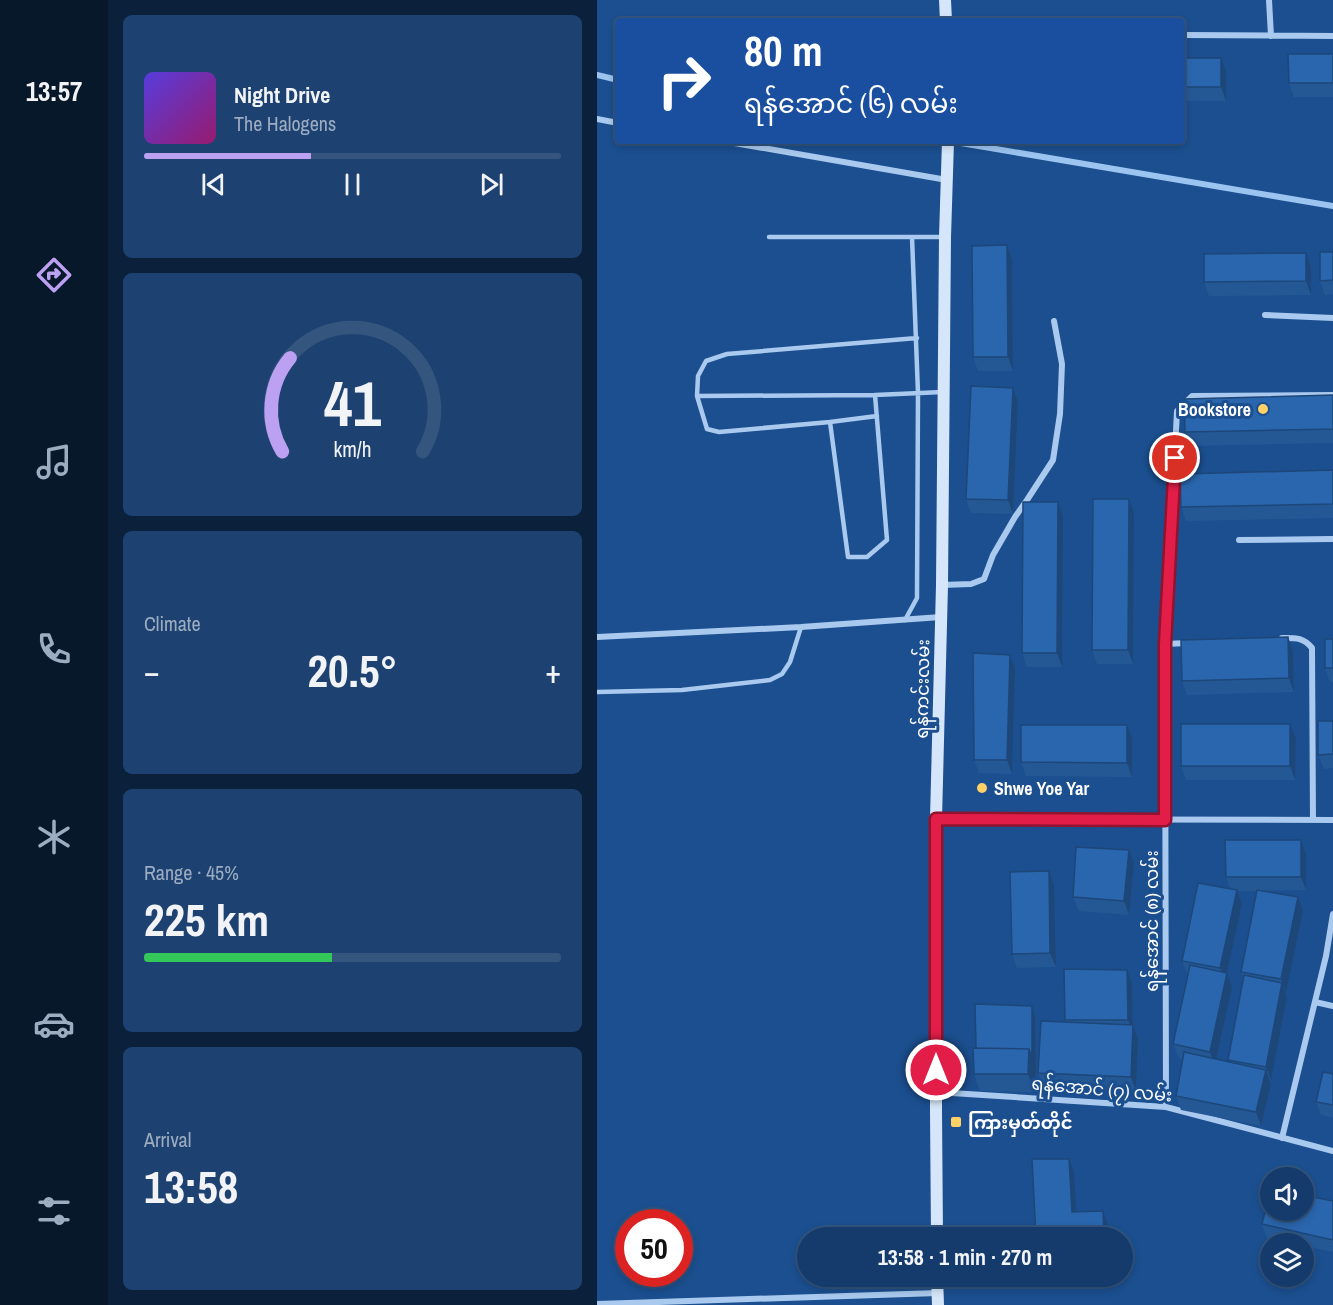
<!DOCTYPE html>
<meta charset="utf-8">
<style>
body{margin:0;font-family:"Archivo Narrow","Noto Sans Myanmar",sans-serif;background:#1d4271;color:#f1f3f6;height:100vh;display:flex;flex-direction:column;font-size:22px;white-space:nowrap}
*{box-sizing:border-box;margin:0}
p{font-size:20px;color:#9dadc1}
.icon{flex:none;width:33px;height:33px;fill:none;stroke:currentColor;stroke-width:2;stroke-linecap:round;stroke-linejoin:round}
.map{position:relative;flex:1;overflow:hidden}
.drawer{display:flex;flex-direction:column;gap:15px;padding:15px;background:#0b203b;width:489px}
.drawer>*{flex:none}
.guide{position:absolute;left:18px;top:18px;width:570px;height:126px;border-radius:6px;box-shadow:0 3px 9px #0003,0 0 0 2px #33557e;background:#1a4fa0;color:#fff;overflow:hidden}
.tools{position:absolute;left:663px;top:1167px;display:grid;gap:12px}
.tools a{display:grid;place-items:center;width:54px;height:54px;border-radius:50%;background:#143b6b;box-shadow:0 3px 9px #0003,0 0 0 2px #33557e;font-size:30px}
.speed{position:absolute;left:18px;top:1209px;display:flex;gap:12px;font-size:30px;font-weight:700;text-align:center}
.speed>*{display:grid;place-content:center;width:78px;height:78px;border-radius:50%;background:#143b6b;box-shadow:0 3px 9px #0003,0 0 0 2px #33557e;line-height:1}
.speed .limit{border:9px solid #d22;background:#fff;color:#111}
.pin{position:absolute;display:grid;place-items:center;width:51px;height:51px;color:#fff;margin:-26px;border:3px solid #fff;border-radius:50%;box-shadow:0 2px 6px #0007}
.me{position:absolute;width:66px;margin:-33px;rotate:0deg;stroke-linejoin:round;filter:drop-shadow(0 0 4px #0008)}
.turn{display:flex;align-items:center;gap:21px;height:126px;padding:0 30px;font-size:27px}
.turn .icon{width:78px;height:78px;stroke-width:2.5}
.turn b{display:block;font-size:42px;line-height:51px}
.big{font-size:45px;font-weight:700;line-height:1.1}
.drawer .card{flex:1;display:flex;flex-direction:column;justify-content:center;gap:9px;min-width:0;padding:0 21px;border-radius:9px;background:#1d4271}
.drawer .dial{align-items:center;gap:0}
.dial svg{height:156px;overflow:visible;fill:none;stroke:#33557e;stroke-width:7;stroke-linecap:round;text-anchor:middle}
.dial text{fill:#f1f3f6;stroke:none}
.song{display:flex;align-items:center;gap:18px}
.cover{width:72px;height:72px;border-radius:9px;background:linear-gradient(135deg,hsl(250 70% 55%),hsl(320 70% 35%))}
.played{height:6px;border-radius:3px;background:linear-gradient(90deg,#bca0f2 40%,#33557e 40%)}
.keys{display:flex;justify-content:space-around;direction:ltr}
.heat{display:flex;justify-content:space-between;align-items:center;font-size:33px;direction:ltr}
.charge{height:9px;border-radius:4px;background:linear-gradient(90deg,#34c759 45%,#33557e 0)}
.trip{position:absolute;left:200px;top:1227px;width:336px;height:60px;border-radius:30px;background:#143b6b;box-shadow:0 3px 9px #0003,0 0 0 2px #33557e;font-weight:700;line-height:60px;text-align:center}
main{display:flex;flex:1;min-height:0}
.dock{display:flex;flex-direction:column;width:108px;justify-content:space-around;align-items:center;background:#08182b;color:#9dadc1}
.dock .icon{width:42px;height:42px}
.dock .on{color:#bca0f2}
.dock b{font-size:27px;color:#f1f3f6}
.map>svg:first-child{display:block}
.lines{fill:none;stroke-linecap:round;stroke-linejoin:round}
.stream{stroke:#9cc4f0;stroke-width:6}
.service{stroke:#a9c9ee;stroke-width:4.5}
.minor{stroke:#a9c9ee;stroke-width:6}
.secondary{stroke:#d6e6fa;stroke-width:12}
.wall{fill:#245895;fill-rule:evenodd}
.shaded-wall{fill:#1d4779}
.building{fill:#2a66ad;stroke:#1d4779;stroke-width:1.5}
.route-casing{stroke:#92132f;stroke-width:15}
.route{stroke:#e11d48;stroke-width:10}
.poi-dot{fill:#ffd166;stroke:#1b4f8f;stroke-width:2}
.labels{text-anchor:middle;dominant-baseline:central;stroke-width:6;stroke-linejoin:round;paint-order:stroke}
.poi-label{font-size:18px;font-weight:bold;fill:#fff;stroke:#1b4f8f;text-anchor:start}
.street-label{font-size:18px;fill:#fff;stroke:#1b4f8f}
</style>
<main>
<nav class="dock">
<b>13:57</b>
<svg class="icon on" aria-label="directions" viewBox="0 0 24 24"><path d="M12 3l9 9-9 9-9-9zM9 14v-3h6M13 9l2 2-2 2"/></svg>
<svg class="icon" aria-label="music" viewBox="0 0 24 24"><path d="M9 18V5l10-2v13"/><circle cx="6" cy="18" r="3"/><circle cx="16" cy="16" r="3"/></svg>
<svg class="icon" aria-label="phone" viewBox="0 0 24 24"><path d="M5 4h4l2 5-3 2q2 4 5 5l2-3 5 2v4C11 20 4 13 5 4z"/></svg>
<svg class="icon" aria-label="climate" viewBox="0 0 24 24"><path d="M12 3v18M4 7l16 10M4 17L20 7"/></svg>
<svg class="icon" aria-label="car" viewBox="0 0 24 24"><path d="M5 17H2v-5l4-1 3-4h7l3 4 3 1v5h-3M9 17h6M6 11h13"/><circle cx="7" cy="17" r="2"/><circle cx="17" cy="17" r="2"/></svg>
<svg class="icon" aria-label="filters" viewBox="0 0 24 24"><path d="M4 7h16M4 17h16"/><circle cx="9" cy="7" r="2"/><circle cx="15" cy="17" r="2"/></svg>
</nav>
<section class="drawer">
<div class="card">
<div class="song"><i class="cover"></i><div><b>Night Drive</b><p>The Halogens</p></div></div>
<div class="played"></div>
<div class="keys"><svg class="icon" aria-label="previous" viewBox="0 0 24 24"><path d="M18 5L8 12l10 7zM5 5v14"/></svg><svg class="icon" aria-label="pause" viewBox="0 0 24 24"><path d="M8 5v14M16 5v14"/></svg><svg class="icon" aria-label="next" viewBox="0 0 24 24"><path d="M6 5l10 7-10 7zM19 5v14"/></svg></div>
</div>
<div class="card dial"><svg viewBox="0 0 100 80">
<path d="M14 69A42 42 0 1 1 86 69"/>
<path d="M14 69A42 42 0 0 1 18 21" stroke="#bca0f2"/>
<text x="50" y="56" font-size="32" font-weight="700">41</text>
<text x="50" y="72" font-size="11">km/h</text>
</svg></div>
<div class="card"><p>Climate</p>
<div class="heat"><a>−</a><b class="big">20.5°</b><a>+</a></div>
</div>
<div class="card"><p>Range · 45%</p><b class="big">225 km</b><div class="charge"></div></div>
<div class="card"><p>Arrival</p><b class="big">13:58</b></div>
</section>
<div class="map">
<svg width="736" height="1305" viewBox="0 0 736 1305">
<rect width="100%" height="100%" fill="#1b4f8f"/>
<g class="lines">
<path class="stream" d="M0,75L21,80
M352,141L736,206"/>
<path class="service" d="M172,237H346
M278,395L290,540L270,557H251L233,422L122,432L110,429L100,396L101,376L109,361L130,354L320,338
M100,396L278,395L346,392
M233,422L280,416
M308,620L320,598L321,393L315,237
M0,692L85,690L173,680L185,674L193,662L204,627"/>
<path class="minor" d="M672,0L674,36
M585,35L736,36
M0,119L21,123
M126,141L350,180
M668,315L736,318
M642,540L736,539
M345,585L374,584L387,579L396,555L418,517L430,500L456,460L463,414L465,364L457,321
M0,637L204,627L344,617
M685,638C698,638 706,637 715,648L716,820
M568,644L591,643
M339,819L736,820
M718,1002L736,1006
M339,1092L569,1107L736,1151
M569,1107L568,644L580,411L595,396L736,395
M685,1138L729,956L736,914
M0,1304L341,1293"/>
<path class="secondary" d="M348,0L349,21
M340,1238L339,1112V819L345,585L348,237L351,141
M340,1276L341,1305"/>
</g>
<path class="wall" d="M736,54V97H697L692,83Z
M585,58H624L629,71V101H585Z
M410,245L415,259L416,371H381L376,357Z
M736,252V294L728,295L723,281Z
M709,253L714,267V295L612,296L607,282Z
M416,388L421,402L416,514L374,513L369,499Z
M736,395V443L593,446L588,432Z
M736,470V518L589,521L584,507Z
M461,502L466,516L465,667H430L425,653Z
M537,513L536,664H500L495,650Z
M691,637L696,651L697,692L590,695L585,681Z
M736,639V682H733L728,668Z
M418,669L415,774L382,773L377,760Z
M736,721V768L727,769L721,755Z
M693,724L699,738L698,780H589L584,766Z
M535,739V777L429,776L424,762Z
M704,840L709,854V890L665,891L706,911L689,993L690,997L674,1081L673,1080L674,1084L664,1126L584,1110L579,1096L586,1059L582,1058L576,1044L591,975L585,961L633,888L629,877ZM640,891H660L644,972L647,978L631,1060L632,1062L620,1059L635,987L630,973L645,904Z
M537,864L532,915L482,911L476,897Z
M457,885L459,967L420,968L415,954Z
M530,970L535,984L536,1025L541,1039L539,1091L446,1087L441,1073L469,1022L468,1020Z
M435,1006L438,1016L439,1067L438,1092L383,1091L377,1074L379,1048Z
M736,1074V1118L724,1115L719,1102Z
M736,1201V1252L706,1246V1244H695L670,1238L665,1224Z"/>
<path class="shaded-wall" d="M624,58L629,71V101L624,87Z
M410,245L415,259L416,371L411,357Z
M709,253L714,267V295L709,281Z
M416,388L421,402L416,514L411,500Z
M532,499L537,513L536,664L531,650Z
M461,502L466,516L465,667L460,653Z
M691,637L696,651L697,692L692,678Z
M413,655L418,669L415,774L410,760Z
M693,724L699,738L698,780L693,766Z
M530,725L535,739V777L530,763Z
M704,840L709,854V890L704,877Z
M532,850L537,864L532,915L527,901Z
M452,871L457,885L459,967L453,953Z
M640,890L645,904L628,982L623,968Z
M701,897L706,911L689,993L684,979Z
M530,970L535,984L536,1028V1025L541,1039L539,1091L534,1077L536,1033L531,1020Z
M630,973L635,987L618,1066L613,1052Z
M685,983L690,997L674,1081L669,1067Z
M435,1006L438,1016L439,1067L438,1092L431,1074Z
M669,1070L674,1084L664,1126L659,1112Z
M472,1159L477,1173L480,1226L475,1212Z
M506,1211L511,1225V1238H507Z"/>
<path class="building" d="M691,54H736V83H692Z
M585,58H624V87H585Z
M410,245L411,357H376L375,246Z
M723,252H736V280L723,281Z
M709,253V281L607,282V254Z
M374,386L416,388L411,500L369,499Z
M736,395V429L588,432L587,399Z
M736,470V504L584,507L583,474Z
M496,499H532L531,650H495Z
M426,502H461L460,653H425Z
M691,637L692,678L585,681L584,640Z
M728,639H736V668H728Z
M376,653L413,655L410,760H377Z
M721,721H736V754L721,755Z
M584,724H693V766H584Z
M424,725H530V763L424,762Z
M628,840H704V877H629Z
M479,847L532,850L527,901L476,897Z
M452,871L453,953L415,954L413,872Z
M601,883L640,890L623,968L585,961Z
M660,890L701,897L684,979L644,972Z
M593,965L630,973L613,1052L576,1044Z
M467,969L530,970L531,1020H468Z
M647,975L685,983L669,1067L631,1060Z
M378,1004L435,1006V1058L432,1049L379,1048Z
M444,1021L536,1025L534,1077L441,1073Z
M376,1048L432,1049L431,1074H377Z
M587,1052L669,1070L659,1112L579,1096Z
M726,1072L736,1074V1105L719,1102Z
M435,1159H472L475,1212L506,1211L507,1238H439Z
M674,1188V1210H706V1195L736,1201V1240L665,1224Z"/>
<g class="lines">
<g class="route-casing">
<path id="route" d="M339,1070V819L568,820V644L578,458"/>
</g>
<use href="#route" class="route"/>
</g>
<g class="poi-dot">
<circle cx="666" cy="409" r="6"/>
<circle cx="385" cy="788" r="6"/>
<rect x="353" y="1116" width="12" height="12" rx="3"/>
</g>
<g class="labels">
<g class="poi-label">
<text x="654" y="409" text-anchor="end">Bookstore</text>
<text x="397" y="788">Shwe Yoe Yar</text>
<text x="371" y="1122">ကြားမှတ်တိုင်</text>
</g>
<g class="street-label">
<text transform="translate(325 689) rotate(-89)">ရန်ကင်းလမ်း</text>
<text transform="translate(554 921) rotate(-90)">ရန်အောင် (၈) လမ်း</text>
<text transform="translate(505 1089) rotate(5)">ရန်အောင် (၇) လမ်း</text>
</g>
</g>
</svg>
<div class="tools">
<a><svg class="icon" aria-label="sound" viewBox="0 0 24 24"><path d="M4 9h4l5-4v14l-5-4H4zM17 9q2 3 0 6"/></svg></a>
<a><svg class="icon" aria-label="layers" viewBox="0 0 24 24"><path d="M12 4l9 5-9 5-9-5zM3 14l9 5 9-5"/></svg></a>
</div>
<div class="speed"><div class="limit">50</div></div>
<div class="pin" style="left:578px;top:458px;background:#d93025"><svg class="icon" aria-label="arrive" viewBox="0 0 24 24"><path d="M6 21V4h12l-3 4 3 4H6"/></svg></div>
<svg class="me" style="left:339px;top:1070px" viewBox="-20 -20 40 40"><circle r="17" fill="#e11d48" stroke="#fff" stroke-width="3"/><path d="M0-11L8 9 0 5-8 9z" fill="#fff"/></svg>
<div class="trip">13:58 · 1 min · 270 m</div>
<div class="guide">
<div class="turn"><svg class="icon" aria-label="right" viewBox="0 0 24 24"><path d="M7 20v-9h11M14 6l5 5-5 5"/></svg><div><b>80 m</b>ရန်အောင် (၆) လမ်း</div></div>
</div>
</div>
</main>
